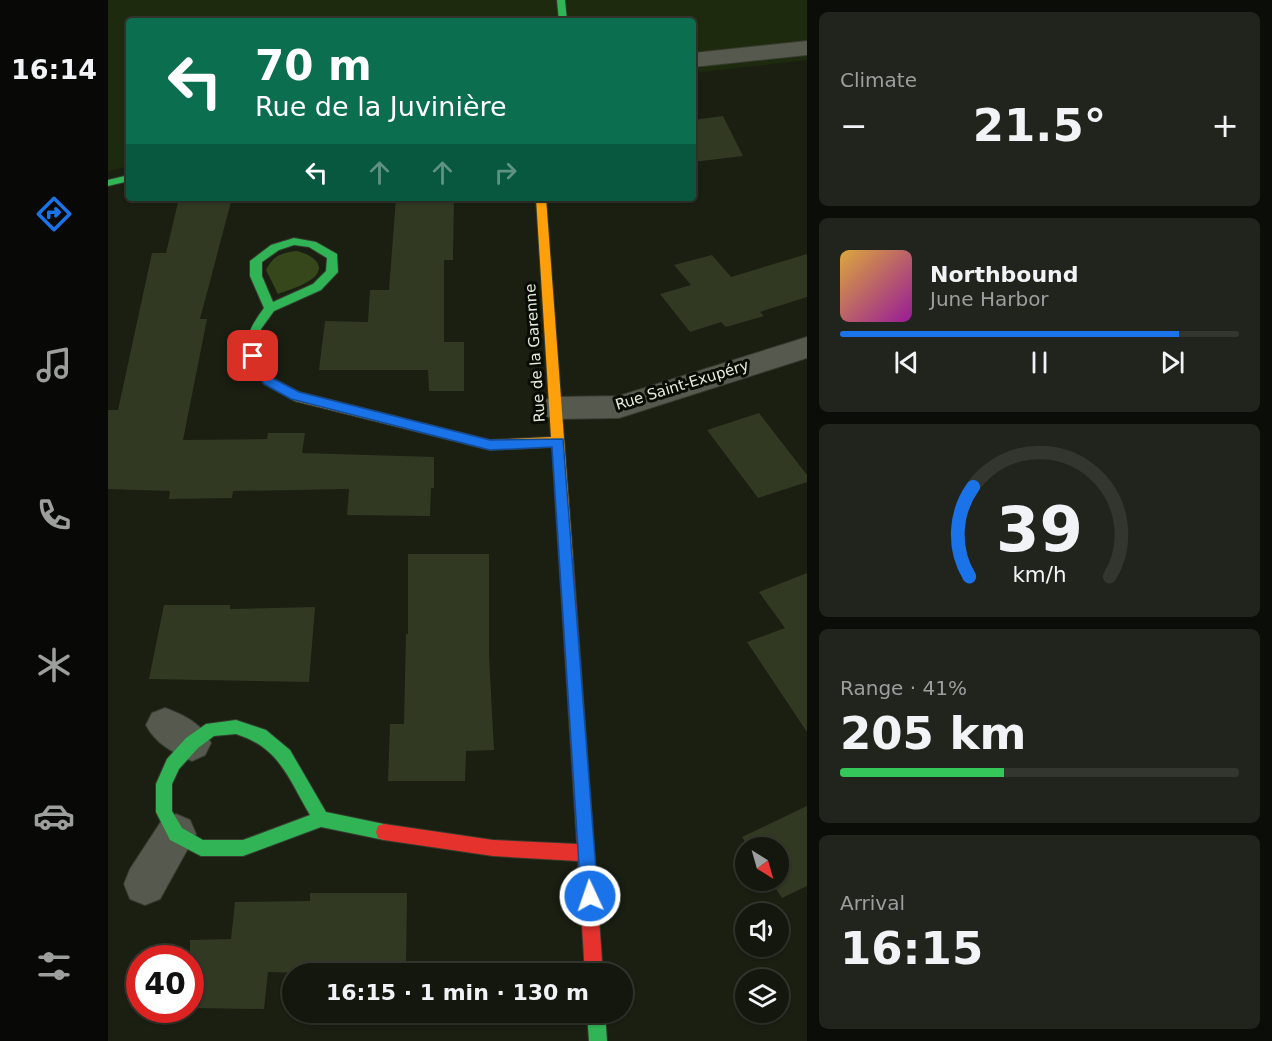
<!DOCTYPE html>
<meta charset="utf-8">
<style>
body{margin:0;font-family:"DejaVu Sans",sans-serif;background:#21241c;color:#f1f3f6;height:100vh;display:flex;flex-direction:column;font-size:22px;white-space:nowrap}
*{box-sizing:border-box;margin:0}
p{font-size:20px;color:#9d9f9e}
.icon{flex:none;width:33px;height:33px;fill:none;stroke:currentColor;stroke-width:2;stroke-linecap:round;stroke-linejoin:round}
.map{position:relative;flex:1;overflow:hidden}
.side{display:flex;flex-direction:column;gap:12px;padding:12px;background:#0b0d08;width:465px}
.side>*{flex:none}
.banner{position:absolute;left:18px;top:18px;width:570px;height:183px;border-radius:6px;box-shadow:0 2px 4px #0004,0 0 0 2px #33362e;background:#0b6e4f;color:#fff;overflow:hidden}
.needle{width:39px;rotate:143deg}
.fabs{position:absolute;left:627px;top:837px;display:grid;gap:12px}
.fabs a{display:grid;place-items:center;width:54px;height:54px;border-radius:50%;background:#14170e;box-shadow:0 2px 4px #0004,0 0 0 2px #33362e;font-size:30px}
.speed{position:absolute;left:18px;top:945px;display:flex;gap:12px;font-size:30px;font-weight:700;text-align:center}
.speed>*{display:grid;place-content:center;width:78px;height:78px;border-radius:50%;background:#14170e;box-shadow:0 2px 4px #0004,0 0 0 2px #33362e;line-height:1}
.speed .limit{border:9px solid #d22;background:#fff;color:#111}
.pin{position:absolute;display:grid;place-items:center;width:51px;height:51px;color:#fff;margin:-26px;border-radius:12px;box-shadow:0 3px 9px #0006}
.me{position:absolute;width:66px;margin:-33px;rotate:357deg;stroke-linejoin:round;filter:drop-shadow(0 0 4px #0008)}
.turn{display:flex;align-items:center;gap:21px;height:126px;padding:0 30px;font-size:27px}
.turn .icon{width:78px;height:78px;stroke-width:2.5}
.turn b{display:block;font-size:42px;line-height:51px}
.lanes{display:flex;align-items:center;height:57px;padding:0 30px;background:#0003;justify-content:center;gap:30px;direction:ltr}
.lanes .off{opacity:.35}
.big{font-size:45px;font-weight:700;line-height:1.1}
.side .widget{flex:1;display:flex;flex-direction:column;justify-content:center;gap:9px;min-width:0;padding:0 21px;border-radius:9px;background:#21241c}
.side .dial{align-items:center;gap:0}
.dial svg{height:156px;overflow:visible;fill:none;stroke:#33362e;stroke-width:7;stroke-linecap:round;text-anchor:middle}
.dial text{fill:#f1f3f6;stroke:none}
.song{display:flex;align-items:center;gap:18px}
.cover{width:72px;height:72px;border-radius:9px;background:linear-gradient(135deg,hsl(40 70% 55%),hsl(300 70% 35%))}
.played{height:6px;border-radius:3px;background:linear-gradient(90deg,#1a73e8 85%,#33362e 85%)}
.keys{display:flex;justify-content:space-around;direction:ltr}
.heat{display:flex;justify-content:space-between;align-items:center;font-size:33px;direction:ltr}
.charge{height:9px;border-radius:4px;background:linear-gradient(90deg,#34c759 41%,#33362e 0)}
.trip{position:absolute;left:174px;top:963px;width:351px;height:60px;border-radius:30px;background:#14170e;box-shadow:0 2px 4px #0004,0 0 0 2px #33362e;font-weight:700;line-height:60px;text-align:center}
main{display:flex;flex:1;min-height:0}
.menu{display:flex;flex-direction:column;width:108px;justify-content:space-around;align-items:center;background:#080906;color:#9d9f9e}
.menu .icon{width:42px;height:42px}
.menu .current{color:#1a73e8}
.menu b{font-size:27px;color:#f1f3f6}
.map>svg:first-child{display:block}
.built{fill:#1e2a0e}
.green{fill:#36471b}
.building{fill:#313923}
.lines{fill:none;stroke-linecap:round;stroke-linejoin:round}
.street-casing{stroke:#363b2f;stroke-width:2}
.fast-casing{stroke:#363b2f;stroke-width:2}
.slow-casing{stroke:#363b2f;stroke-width:2}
.jam-casing{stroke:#363b2f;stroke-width:2}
.street{fill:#55594e;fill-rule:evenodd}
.fast{fill:#30b455;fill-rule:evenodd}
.slow{fill:#ff9f0a;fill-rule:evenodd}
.jam{fill:#e5322d;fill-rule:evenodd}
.route{fill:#1a73e8;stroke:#114b97;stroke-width:1.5}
.labels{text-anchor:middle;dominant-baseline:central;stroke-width:6;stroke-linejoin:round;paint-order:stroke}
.street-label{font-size:15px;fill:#e5ecdd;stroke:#080c04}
</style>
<main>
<nav class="menu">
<b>16:14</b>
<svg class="icon current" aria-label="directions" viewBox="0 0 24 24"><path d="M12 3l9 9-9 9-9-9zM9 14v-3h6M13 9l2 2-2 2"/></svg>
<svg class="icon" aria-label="music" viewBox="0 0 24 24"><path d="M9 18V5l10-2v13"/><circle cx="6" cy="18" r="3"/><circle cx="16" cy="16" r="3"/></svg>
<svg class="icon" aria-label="phone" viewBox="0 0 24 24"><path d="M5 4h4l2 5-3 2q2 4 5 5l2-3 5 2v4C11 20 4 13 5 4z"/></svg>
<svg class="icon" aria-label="climate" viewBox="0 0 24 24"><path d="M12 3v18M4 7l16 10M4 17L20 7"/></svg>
<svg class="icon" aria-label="car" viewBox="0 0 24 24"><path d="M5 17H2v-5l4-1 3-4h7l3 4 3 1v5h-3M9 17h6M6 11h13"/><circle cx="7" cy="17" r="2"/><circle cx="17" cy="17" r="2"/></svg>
<svg class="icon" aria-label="filters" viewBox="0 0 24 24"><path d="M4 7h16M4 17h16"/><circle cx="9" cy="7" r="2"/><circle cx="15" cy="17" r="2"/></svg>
</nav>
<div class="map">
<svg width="699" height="1041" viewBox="0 0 699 1041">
<rect width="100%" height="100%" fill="#1a1f12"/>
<path class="built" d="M0,0H699V60L585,73V21H21V166L0,171Z"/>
<path class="green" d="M188,251C204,254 223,267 201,281C192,287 180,290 170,294L158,270C165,256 173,253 188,251Z"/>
<path class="building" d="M615,116L635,156L585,162V120Z
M71,198H124L92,319H99L75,440L159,439L160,433H197L194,453L326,457V488H323L322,516L239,515L241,489L125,491L124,498L61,499L62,491L0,489V410H10L44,253H58Z
M288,198H346L345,260H336V342H356V391H321L320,370H211L217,321L260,322L262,290H281Z
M699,254V297L652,312L656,316L618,327L613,322L582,332L552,294L583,285L566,265L604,255L623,277Z
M651,413L699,475V482L650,498L599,430Z
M300,554H381V656L386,750L358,751L357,781H280L282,724H296L298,634H300Z
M699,573V732L639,642L677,628L651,592Z
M56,605H122V609L207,607L201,682L41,679Z
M699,806V886L674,898L662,880H670V848H641L634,837Z
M202,893H299L298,965L229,964L228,974L160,972L156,1009L82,1008V940L123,939L127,902L202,901Z"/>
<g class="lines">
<g class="street-casing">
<path id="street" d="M699,41V55L585,67V53Z
M699,337V358L511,418L447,419L436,416L432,408L436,400L447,397L511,396Z
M57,708C76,715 95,724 103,743L97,755L84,761C65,753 47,743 38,725L44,713Z
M68,814L82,820L88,834L52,899L37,905L22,899L16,884L22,869L54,820Z"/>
</g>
<g class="fast-casing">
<path id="fast" d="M449,0H457L459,21H451Z
M21,175V181L0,186V180Z
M186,238L208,242L229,254L230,272L213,290L166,311L153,329L151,356L160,372L154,376L150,375C133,346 137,334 156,308L142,276V261L163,245ZM186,245L201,247L219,258L218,271L205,284L165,302L154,276V262L171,250Z
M128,720L158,730L182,750L218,812L276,824L282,826L284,832L282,838L276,840L213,827L135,856H93L62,840L48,812V784L59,759L78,738L98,724ZM128,734C172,748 180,778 202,815L135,840H95L74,828L64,811V784L71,769L90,748L106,736Z
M479,1012H497L499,1041H481Z"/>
</g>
<g class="slow-casing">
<path id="slow" d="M428,198H438L465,559L463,563H453L451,559L444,447L382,450L187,401L156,384L148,372L154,368L158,369L164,378L191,392L382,440L443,437Z"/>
</g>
<g class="jam-casing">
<path id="jam" d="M458,553L463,555L465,559L495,974H477L470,861L385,856L276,840L270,838L268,832L270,826L276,824L385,840L469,844L451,559L453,555Z"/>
</g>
<use href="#street" class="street"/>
<use href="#fast" class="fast"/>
<use href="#slow" class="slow"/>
<use href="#jam" class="jam"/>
</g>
<path class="route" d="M145,352L150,353L164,378L191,392L382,440L455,439L490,896L488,902L482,905L476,902L473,896L444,447L382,450L183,399L156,384L139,356Z"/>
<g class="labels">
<g class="street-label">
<text transform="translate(427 353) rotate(-94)">Rue de la Garenne</text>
<text transform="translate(574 385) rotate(-17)">Rue Saint-Exupéry</text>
</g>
</g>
</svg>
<div class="fabs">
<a><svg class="needle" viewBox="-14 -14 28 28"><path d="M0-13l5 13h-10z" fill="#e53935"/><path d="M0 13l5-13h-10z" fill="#9d9f9e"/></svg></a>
<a><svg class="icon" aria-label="sound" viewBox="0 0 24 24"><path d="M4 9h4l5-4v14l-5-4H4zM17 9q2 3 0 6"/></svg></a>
<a><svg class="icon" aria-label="layers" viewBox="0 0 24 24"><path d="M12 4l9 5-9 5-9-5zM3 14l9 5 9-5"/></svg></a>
</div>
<div class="speed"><div class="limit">40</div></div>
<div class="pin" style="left:145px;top:356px;background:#d93025"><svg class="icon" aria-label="arrive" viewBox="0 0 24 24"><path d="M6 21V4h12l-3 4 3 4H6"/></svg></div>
<svg class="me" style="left:482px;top:896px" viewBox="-20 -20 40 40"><circle r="17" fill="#1a73e8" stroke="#fff" stroke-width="3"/><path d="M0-11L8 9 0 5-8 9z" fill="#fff"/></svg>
<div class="trip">16:15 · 1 min · 130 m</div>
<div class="banner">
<div class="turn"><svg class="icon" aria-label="left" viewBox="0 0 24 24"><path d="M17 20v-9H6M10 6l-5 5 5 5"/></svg><div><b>70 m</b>Rue de la Juvinière</div></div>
<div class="lanes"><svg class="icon" aria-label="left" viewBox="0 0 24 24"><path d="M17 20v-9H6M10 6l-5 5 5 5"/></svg><svg class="icon off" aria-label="ahead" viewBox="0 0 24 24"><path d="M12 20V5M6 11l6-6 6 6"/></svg><svg class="icon off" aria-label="ahead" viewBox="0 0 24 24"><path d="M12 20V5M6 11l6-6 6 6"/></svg><svg class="icon off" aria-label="right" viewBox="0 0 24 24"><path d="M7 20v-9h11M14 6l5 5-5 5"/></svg></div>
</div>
</div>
<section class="side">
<div class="widget"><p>Climate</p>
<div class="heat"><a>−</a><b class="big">21.5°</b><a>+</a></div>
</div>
<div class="widget">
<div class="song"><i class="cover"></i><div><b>Northbound</b><p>June Harbor</p></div></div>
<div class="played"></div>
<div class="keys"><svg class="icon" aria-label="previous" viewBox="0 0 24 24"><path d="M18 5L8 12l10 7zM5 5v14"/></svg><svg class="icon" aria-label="pause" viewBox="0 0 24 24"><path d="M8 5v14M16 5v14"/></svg><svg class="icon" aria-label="next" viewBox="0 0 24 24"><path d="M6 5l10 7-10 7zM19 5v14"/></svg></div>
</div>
<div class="widget dial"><svg viewBox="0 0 100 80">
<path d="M14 69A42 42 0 1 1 86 69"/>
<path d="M14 69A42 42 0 0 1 16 23" stroke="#1a73e8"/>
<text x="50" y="56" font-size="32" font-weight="700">39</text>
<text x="50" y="72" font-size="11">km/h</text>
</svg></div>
<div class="widget"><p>Range · 41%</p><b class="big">205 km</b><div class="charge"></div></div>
<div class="widget"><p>Arrival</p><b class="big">16:15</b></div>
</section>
</main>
